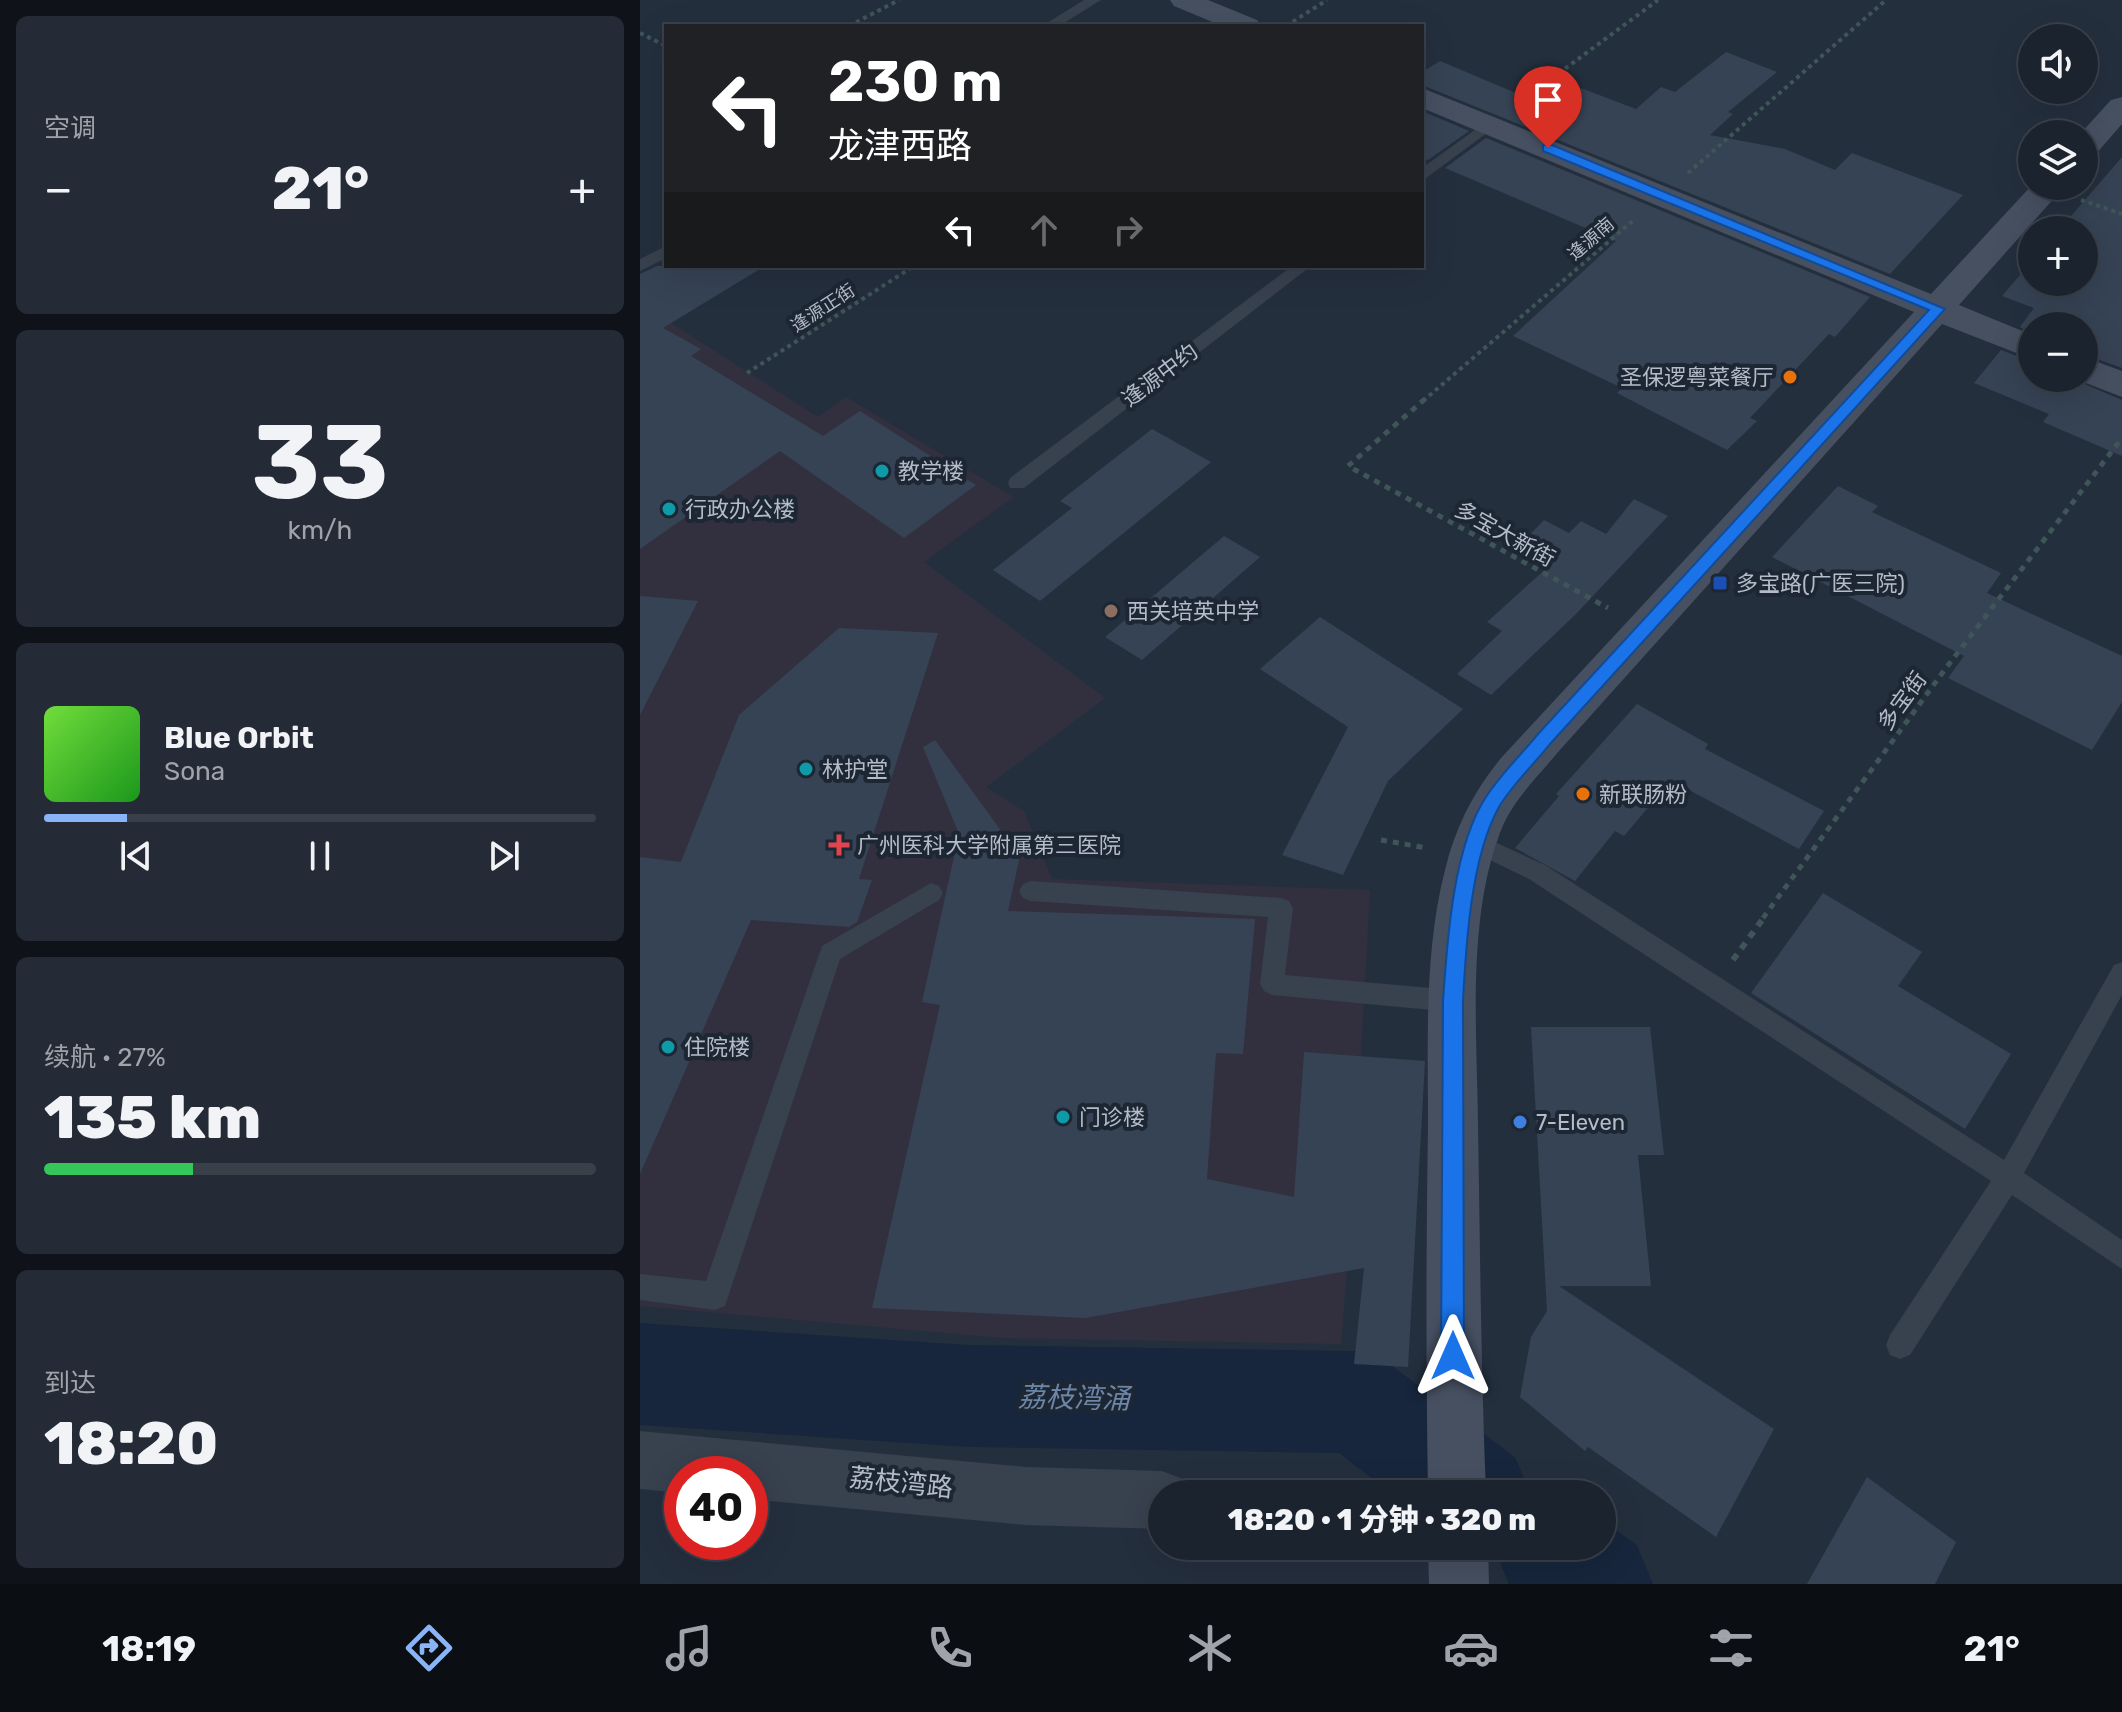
<!DOCTYPE html>
<html lang="zh">
<meta charset="utf-8">
<style>
body{margin:0;font-family:Rubik,"Noto Sans SC",sans-serif;background:#242b36;color:#f1f3f6;height:100vh;display:flex;flex-direction:column;font-size:30px;white-space:nowrap}
*{box-sizing:border-box;margin:0}
p{font-size:26px;color:#a0a4aa}
.icon{flex:none;width:44px;height:44px;fill:none;stroke:currentColor;stroke-width:2;stroke-linecap:round;stroke-linejoin:round}
.map{position:relative;flex:1;overflow:hidden}
.details{display:flex;flex-direction:column;gap:16px;padding:16px;background:#0f1319;width:640px}
.details>*{flex:none}
.hud{position:absolute;left:24px;top:24px;width:760px;height:244px;border-radius:0px;box-shadow:0 8px 32px #0002,0 0 0 2px #39404a;background:#202124;color:#fff;overflow:hidden}
.buttons{position:absolute;left:1378px;top:24px;display:grid;gap:16px}
.buttons a{display:grid;place-items:center;width:80px;height:80px;border-radius:50%;background:#1b232e;box-shadow:0 8px 32px #0002,0 0 0 2px #39404a;font-size:40px}
.speed{position:absolute;left:24px;top:1456px;display:flex;gap:16px;font-size:40px;font-weight:700;text-align:center}
.speed>*{display:grid;place-content:center;width:104px;height:104px;border-radius:50%;background:#1b232e;box-shadow:0 8px 32px #0002,0 0 0 2px #39404a;line-height:1}
.speed .limit{border:12px solid #d22;background:#fff;color:#111}
.pin{position:absolute;display:grid;place-items:center;width:68px;height:68px;color:#fff;margin:-82px -34px;border-radius:50% 50% 50% 0;rotate:-45deg;box-shadow:0 0 8px #0007}
.pin .icon{rotate:45deg}
.me{position:absolute;width:88px;margin:-44px;rotate:0deg;stroke-linejoin:round;filter:drop-shadow(0 0 6px #0008)}
.turn{display:flex;align-items:center;gap:28px;height:168px;padding:0 32px;font-size:36px}
.turn .icon{width:104px;height:104px;stroke-width:2.5}
.turn b{display:block;font-size:56px;line-height:68px}
.lanes{display:flex;align-items:center;height:76px;padding:0 32px;background:#0003;justify-content:center;gap:40px;direction:ltr}
.lanes .off{opacity:.35}
.big{font-size:60px;font-weight:800;line-height:1.1}
.details .tile{flex:1;display:flex;flex-direction:column;justify-content:center;gap:12px;min-width:0;padding:0 28px;border-radius:12px;background:#242b36}
.details .dial{align-items:center;gap:0}
.dial b{font-size:104px;line-height:1}
.song{display:flex;align-items:center;gap:24px}
.cover{width:96px;height:96px;border-radius:12px;background:linear-gradient(135deg,hsl(100 70% 55%),hsl(120 70% 35%))}
.played{height:8px;border-radius:4px;background:linear-gradient(90deg,#8ab4f8 15%,#39404a 15%)}
.keys{display:flex;justify-content:space-around;direction:ltr}
.heat{display:flex;justify-content:space-between;align-items:center;font-size:44px;direction:ltr}
.charge{height:12px;border-radius:6px;background:linear-gradient(90deg,#34c759 27%,#39404a 0)}
.trip{position:absolute;left:508px;top:1480px;width:468px;height:80px;border-radius:40px;background:#1b232e;box-shadow:0 8px 32px #0002,0 0 0 2px #39404a;font-weight:800;line-height:80px;text-align:center}
.tabs{display:flex;height:128px;justify-content:space-around;align-items:center;background:#0b0e12;color:#a0a4aa}
.tabs .icon{width:56px;height:56px}
.tabs .current{color:#8ab4f8}
.tabs b{font-size:36px;color:#f1f3f6}
main{display:flex;flex:1;min-height:0}
.map>svg:first-child{display:block}
.medical{fill:#32303f}
.lines{fill:none;stroke-linecap:round;stroke-linejoin:round}
.river{fill:#17263c;fill-rule:evenodd}
.building{fill:#364354}
.path-far2{stroke:#3f5557;stroke-width:4;stroke-dasharray:4 4;stroke-linecap:butt}
.path-far1{stroke:#3f5557;stroke-width:5;stroke-dasharray:6 6;stroke-linecap:butt}
.path{stroke:#3f5557;stroke-width:6;stroke-dasharray:7 7;stroke-linecap:butt}
.lane{fill:#38414e;fill-rule:evenodd}
.street{fill:#38414e;fill-rule:evenodd}
.secondary{fill:#465061;fill-rule:evenodd}
.route{fill:#1a73e8;stroke:#114b97;stroke-width:2}
.food-dot{fill:#e8710a;stroke:#1d2633;stroke-width:3}
.culture-dot{fill:#0f9aa8;stroke:#1d2633;stroke-width:3}
.transit-dot{fill:#1a4fb4;stroke:#1d2633;stroke-width:3}
.education-dot{fill:#8d6e63;stroke:#1d2633;stroke-width:3}
.health-dot{fill:#e0444e;stroke:#1d2633;stroke-width:3}
.shop-dot{fill:#3f7fe0;stroke:#1d2633;stroke-width:3}
.labels{text-anchor:middle;dominant-baseline:central;stroke-width:8;stroke-linejoin:round;paint-order:stroke}
.far-street-label{font-size:18px;fill:#b4bcc9;stroke:#1d2633}
.street-label{font-size:22px;fill:#b4bcc9;stroke:#1d2633}
.poi-label{font-size:22px;fill:#b4bcc9;stroke:#1d2633;text-anchor:start}
.near-street-label{font-size:26px;fill:#b4bcc9;stroke:#1d2633}
.near-water-label{font-size:28px;font-style:italic;fill:#6d86a8;stroke:#1d2633}
</style>
<main>
<section class="details">
<div class="tile"><p>空调</p>
<div class="heat"><a>−</a><b class="big">21°</b><a>+</a></div>
</div>
<div class="tile dial"><b>33</b><p>km/h</p></div>
<div class="tile">
<div class="song"><i class="cover"></i><div><b>Blue Orbit</b><p>Sona</p></div></div>
<div class="played"></div>
<div class="keys"><svg class="icon" aria-label="previous" viewBox="0 0 24 24"><path d="M18 5L8 12l10 7zM5 5v14"/></svg><svg class="icon" aria-label="pause" viewBox="0 0 24 24"><path d="M8 5v14M16 5v14"/></svg><svg class="icon" aria-label="next" viewBox="0 0 24 24"><path d="M6 5l10 7-10 7zM19 5v14"/></svg></div>
</div>
<div class="tile"><p>续航 · 27%</p><b class="big">135 km</b><div class="charge"></div></div>
<div class="tile"><p>到达</p><b class="big">18:20</b></div>
</section>
<div class="map">
<svg width="1482" height="1584" viewBox="0 0 1482 1584">
<rect width="100%" height="100%" fill="#242f3e"/>
<path class="medical" d="M0,303L178,417L206,397L373,497L284,562L465,698L346,787L384,811L412,879L730,890L714,1180L701,1344L363,1338L0,1306Z"/>
<g class="lines">
<path class="river" d="M0,1323L328,1345L716,1351L752,1366L875,1457L891,1494H752L699,1453L328,1447L0,1425Z
M907,1492L912,1494H902Z
M962,1520L997,1545L1013,1584H869L853,1546H962Z
M836,1546H840L838,1547Z"/>
</g>
<path class="building" d="M1086,52L1137,72L1088,112L1093,114L1070,135L1145,149L1195,170L1212,153L1323,195L1250,274L782,85V72L800,61L890,99L917,79L996,109L1021,87L1035,92Z
M782,111L829,131L788,160L782,158Z
M846,138L1230,297L1195,337L1189,334L1110,418L1117,421L1087,450L977,393L982,388L873,336L976,241L805,168Z
M1482,157V368L1444,354V326H1392V332L1380,327L1394,308L1362,296L1392,261V282H1444V230H1419Z
M17,266H125L23,328L61,349L51,356L183,436L220,411L336,485L264,538L140,451L0,549V274Z
M1361,350L1392,362V378H1430L1482,400V456L1403,422L1409,414L1334,383Z
M512,429L571,462L400,601L353,570L432,508L420,501Z
M1198,486L1238,506L1232,512L1361,573L1347,593L1482,656V702L1452,750L1308,678L1324,656L1132,557Z
M994,499L1028,516L936,614L851,695L817,674L862,631L847,622L909,566L877,548L904,520L929,533L941,521L966,534Z
M584,536L620,557L502,660L465,637Z
M0,596L58,601L0,715Z
M680,617L823,709L748,781L703,875L642,855L708,727L620,669Z
M199,628L298,633L219,879L232,880L217,922L209,927L111,920L0,1174V857L41,862L99,715Z
M997,704L1068,744L1065,749L1184,811L1159,849L1036,783L1033,786L1028,784L984,836L975,831L935,881L875,848L919,796L916,794Z
M295,740L365,836L384,837L368,911L615,919L603,1054L576,1053L567,1179L654,1197L664,1052L785,1061L768,1367L714,1364L724,1268L445,1318L232,1308L300,1005L282,1002L319,834L283,747Z
M1183,893L1282,952L1258,986L1371,1054L1325,1129L1111,993Z
M891,1027H1010L1024,1155H998L1011,1286H919L1134,1429L1076,1537L948,1447L945,1451L880,1397L891,1337L907,1311Z
M1227,1477L1316,1542L1295,1584H1167Z"/>
<g class="lines">
<path class="path-far2" d="M209,26L259,0
M646,26L687,0
M0,33L26,46
M880,102L1018,0
M1048,173L1246,0
M1441,200L1482,214
M107,373L274,266
M783,401L995,219"/>
<path class="path-far1" d="M785,399L708,466L968,608
M741,840L787,848
M1123,918L1306,668L1482,438"/>
<path class="path" d="M1093,960L1125,916
M570,1484L660,1494"/>
<path class="lane" d="M444,0H461L419,26H402Z
M850,119L858,124L855,127L782,181V168Z
M26,246V258L0,271V259Z
M652,266H671L384,488H370L368,483L370,478Z
M835,833L905,865L1364,1160L1474,965L1482,962V995L1384,1173L1482,1240V1269L1372,1195L1270,1355L1260,1359L1250,1355L1246,1345L1250,1335L1351,1181L889,879L827,849L824,842L827,835Z
M391,881L641,898L649,901L653,908L645,975L813,990L822,993L825,1001L822,1009L813,1012L632,995L624,991L620,984L628,917L391,901L383,898L379,891L383,884Z
M291,883L299,886L303,893L299,900L200,959L85,1306L75,1310L0,1300V1274L66,1281L182,946Z"/>
<path class="street" d="M0,1431L386,1467L522,1471L543,1479L549,1494H522V1529L386,1525L110,1499V1474H42V1493L0,1489Z"/>
<path class="secondary" d="M530,0H568L617,20L621,26H582L534,6Z
M782,88L1291,294L1392,185L1425,186L1319,305L1392,335V359L1302,324L919,751C900,774 877,796 864,823C826,911 837,1030 838,1124C840,1247 841,1371 846,1494H788C786,1370 786,1247 788,1124C788,1040 784,952 805,870C815,828 834,790 862,757L1274,312L782,108Z
M1482,97V124L1455,155L1444,157V134H1440L1471,100Z
M1444,357L1482,371V397L1433,378H1444Z
M788,1546H848L849,1584H789Z"/>
</g>
<path class="route" d="M903,145H912L1305,309L910,744C894,764 872,785 859,807C831,857 826,944 823,1001L824,1356L821,1364L813,1368L805,1364L801,1356L803,1001C807,942 813,847 846,797C860,775 881,755 898,734L1289,310L903,151Z"/>
<g class="food-dot">
<circle cx="1150" cy="377" r="8"/>
<circle cx="943" cy="794" r="8"/>
</g>
<g class="culture-dot">
<circle cx="242" cy="471" r="8"/>
<circle cx="29" cy="509" r="8"/>
<circle cx="166" cy="769" r="8"/>
<circle cx="28" cy="1047" r="8"/>
<circle cx="423" cy="1117" r="8"/>
</g>
<rect class="transit-dot" x="1072" y="575" width="16" height="16" rx="4"/>
<circle class="education-dot" cx="471" cy="611" r="8"/>
<path class="health-dot" d="M195 833h8v8h8v8h-8v8h-8v-8h-8v-8h8z"/>
<circle class="shop-dot" cx="880" cy="1122" r="8"/>
<g class="labels">
<g class="far-street-label">
<text transform="translate(951 239) rotate(-41)">逢源南</text>
<text transform="translate(183 308) rotate(-33)">逢源正街</text>
</g>
<g class="street-label">
<text transform="translate(520 375) rotate(-37)">逢源中约</text>
<text transform="translate(865 534) rotate(29)">多宝大新街</text>
<text transform="translate(1262 701) rotate(-54)">多宝街</text>
</g>
<g class="poi-label">
<text x="1134" y="377" text-anchor="end">圣保逻粤菜餐厅</text>
<text x="258" y="471">教学楼</text>
<text x="45" y="509">行政办公楼</text>
<text x="1096" y="583">多宝路(广医三院)</text>
<text x="487" y="611">西关培英中学</text>
<text x="182" y="769">林护堂</text>
<text x="959" y="794">新联肠粉</text>
<text x="217" y="845">广州医科大学附属第三医院</text>
<text x="44" y="1047">住院楼</text>
<text x="439" y="1117">门诊楼</text>
<text x="896" y="1122">7-Eleven</text>
</g>
<g class="near-street-label">
<text transform="translate(261 1483) rotate(6)">荔枝湾路</text>
</g>
<g class="near-water-label">
<text transform="translate(434 1398) rotate(1)">荔枝湾涌</text>
</g>
</g>
</svg>
<div class="buttons">
<a><svg class="icon" aria-label="sound" viewBox="0 0 24 24"><path d="M4 9h4l5-4v14l-5-4H4zM17 9q2 3 0 6"/></svg></a>
<a><svg class="icon" aria-label="layers" viewBox="0 0 24 24"><path d="M12 4l9 5-9 5-9-5zM3 14l9 5 9-5"/></svg></a>
<a>+</a>
<a>−</a>
</div>
<div class="speed"><div class="limit">40</div></div>
<div class="pin" style="left:908px;top:148px;background:#d93025"><svg class="icon" aria-label="arrive" viewBox="0 0 24 24"><path d="M6 21V4h12l-3 4 3 4H6"/></svg></div>
<svg class="me" style="left:813px;top:1356px" viewBox="-20 -20 40 40"><path d="M0-17L14 15 0 8-14 15z" fill="#1a73e8" stroke="#fff" stroke-width="4"/></svg>
<div class="trip">18:20 · 1 分钟 · 320 m</div>
<div class="hud">
<div class="turn"><svg class="icon" aria-label="left" viewBox="0 0 24 24"><path d="M17 20v-9H6M10 6l-5 5 5 5"/></svg><div><b>230 m</b>龙津西路</div></div>
<div class="lanes"><svg class="icon" aria-label="left" viewBox="0 0 24 24"><path d="M17 20v-9H6M10 6l-5 5 5 5"/></svg><svg class="icon off" aria-label="ahead" viewBox="0 0 24 24"><path d="M12 20V5M6 11l6-6 6 6"/></svg><svg class="icon off" aria-label="right" viewBox="0 0 24 24"><path d="M7 20v-9h11M14 6l5 5-5 5"/></svg></div>
</div>
</div>
</main>
<nav class="tabs">
<b>18:19</b>
<svg class="icon current" aria-label="directions" viewBox="0 0 24 24"><path d="M12 3l9 9-9 9-9-9zM9 14v-3h6M13 9l2 2-2 2"/></svg>
<svg class="icon" aria-label="music" viewBox="0 0 24 24"><path d="M9 18V5l10-2v13"/><circle cx="6" cy="18" r="3"/><circle cx="16" cy="16" r="3"/></svg>
<svg class="icon" aria-label="phone" viewBox="0 0 24 24"><path d="M5 4h4l2 5-3 2q2 4 5 5l2-3 5 2v4C11 20 4 13 5 4z"/></svg>
<svg class="icon" aria-label="climate" viewBox="0 0 24 24"><path d="M12 3v18M4 7l16 10M4 17L20 7"/></svg>
<svg class="icon" aria-label="car" viewBox="0 0 24 24"><path d="M5 17H2v-5l4-1 3-4h7l3 4 3 1v5h-3M9 17h6M6 11h13"/><circle cx="7" cy="17" r="2"/><circle cx="17" cy="17" r="2"/></svg>
<svg class="icon" aria-label="filters" viewBox="0 0 24 24"><path d="M4 7h16M4 17h16"/><circle cx="9" cy="7" r="2"/><circle cx="15" cy="17" r="2"/></svg>
<b>21°</b>
</nav>
